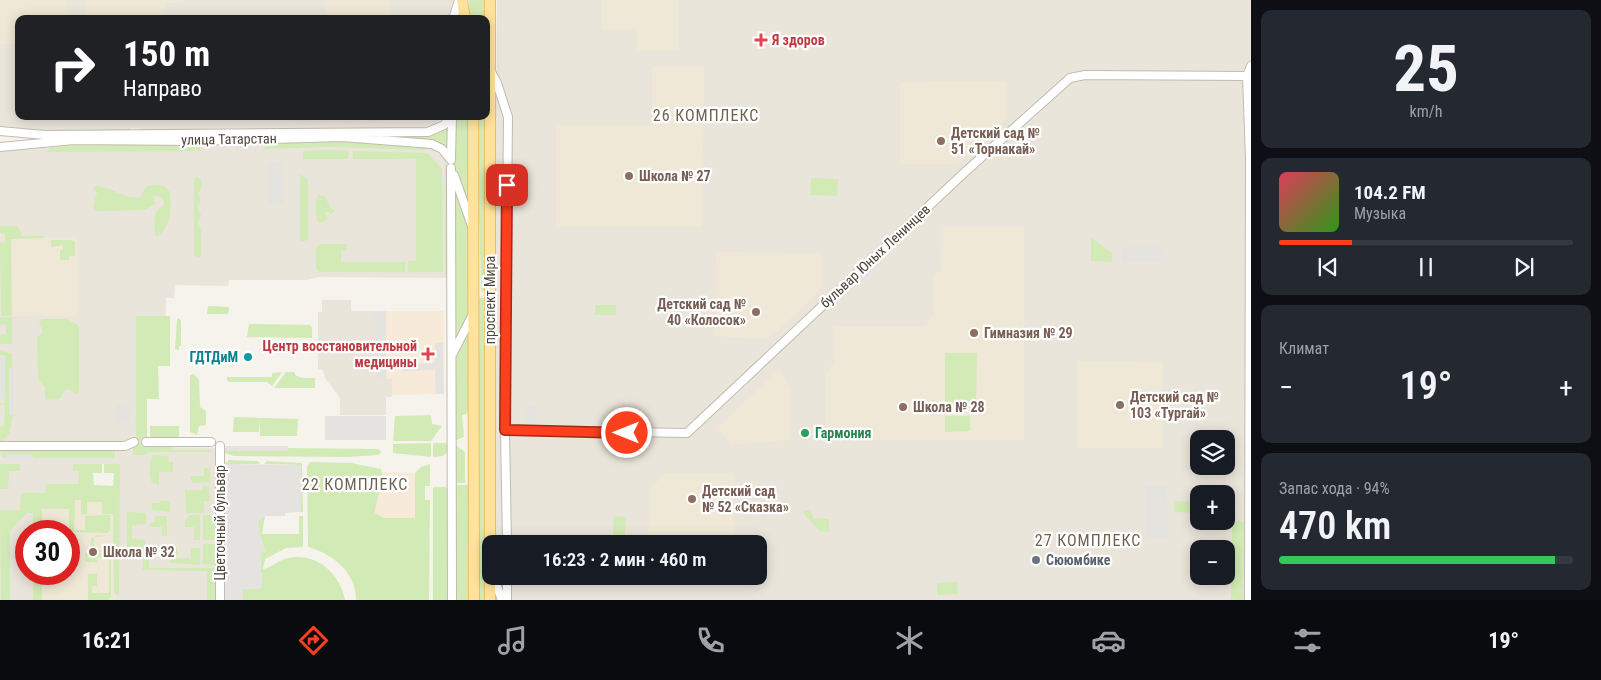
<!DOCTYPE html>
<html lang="ru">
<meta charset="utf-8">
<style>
body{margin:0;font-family:"Roboto Condensed",sans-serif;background:#242831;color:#f1f3f6;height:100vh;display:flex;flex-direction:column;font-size:19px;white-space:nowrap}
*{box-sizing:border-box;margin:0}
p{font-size:16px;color:#9ea1a6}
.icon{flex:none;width:28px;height:28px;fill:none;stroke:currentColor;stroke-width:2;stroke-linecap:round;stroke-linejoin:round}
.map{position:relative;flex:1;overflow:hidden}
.sheet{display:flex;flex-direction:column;gap:10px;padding:10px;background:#0d0f14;width:350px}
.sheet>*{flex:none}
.guide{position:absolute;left:15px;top:15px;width:475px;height:105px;border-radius:10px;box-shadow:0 2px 12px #0003;background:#202124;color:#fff;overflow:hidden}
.buttons{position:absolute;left:1190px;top:430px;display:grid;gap:10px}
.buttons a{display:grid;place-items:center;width:45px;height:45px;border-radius:10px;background:#171b24;box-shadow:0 2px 12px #0003;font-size:25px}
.speed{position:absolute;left:15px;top:520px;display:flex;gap:10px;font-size:25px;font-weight:700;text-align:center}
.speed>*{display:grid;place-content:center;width:65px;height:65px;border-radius:50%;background:#171b24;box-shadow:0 2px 12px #0003;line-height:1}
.speed .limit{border:8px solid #d22;background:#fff;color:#111}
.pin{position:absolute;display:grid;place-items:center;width:42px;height:42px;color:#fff;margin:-21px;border-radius:10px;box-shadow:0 2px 8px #0006}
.me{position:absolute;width:55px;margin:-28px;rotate:270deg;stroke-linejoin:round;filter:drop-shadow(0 0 4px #0008)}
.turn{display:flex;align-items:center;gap:18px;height:105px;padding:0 25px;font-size:22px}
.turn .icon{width:65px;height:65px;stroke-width:2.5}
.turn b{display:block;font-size:35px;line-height:42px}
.big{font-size:38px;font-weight:600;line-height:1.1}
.sheet .tile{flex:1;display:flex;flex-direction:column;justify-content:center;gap:8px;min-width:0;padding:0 18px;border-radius:10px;background:#242831}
.sheet .dial{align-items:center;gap:0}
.dial b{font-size:65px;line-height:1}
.song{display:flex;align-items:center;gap:15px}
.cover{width:60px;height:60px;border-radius:8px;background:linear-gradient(135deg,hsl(350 70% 55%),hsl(110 70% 35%))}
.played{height:5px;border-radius:2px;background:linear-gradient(90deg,#fc3f1d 25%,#363941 25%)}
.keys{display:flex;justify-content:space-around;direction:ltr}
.heat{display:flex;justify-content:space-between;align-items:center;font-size:28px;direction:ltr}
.charge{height:8px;border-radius:4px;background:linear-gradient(90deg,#34c759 94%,#363941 0)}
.trip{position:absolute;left:482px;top:535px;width:285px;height:50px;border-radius:10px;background:#171b24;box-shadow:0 2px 12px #0003;font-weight:600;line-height:50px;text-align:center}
.menu{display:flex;height:80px;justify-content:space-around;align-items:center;background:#090b0e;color:#9ea1a6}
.menu .icon{width:35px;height:35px}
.menu .selected{color:#fc3f1d}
.menu b{font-size:22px;color:#f1f3f6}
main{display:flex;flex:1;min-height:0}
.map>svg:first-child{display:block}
.residential{fill:#eae5da;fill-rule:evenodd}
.commercial{fill:#f7ead8}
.education{fill:#efe8d6}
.green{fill:#d2eab5}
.parking{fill:#e5e3e0}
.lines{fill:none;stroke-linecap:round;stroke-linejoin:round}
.minor-casing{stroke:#c2bbae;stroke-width:10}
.major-casing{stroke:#e6c16a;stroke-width:12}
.minor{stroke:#fff;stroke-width:8}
.major{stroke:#ffe39c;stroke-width:10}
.route-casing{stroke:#a42913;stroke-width:12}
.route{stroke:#fc3f1d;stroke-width:9}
.health-dot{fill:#e0444e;stroke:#fff;stroke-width:2}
.education-dot{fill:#8d6e63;stroke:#fff;stroke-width:2}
.culture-dot{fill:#0f9aa8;stroke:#fff;stroke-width:2}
.leisure-dot{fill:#2e9e5b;stroke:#fff;stroke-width:2}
.worship-dot{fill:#6b7280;stroke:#fff;stroke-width:2}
.labels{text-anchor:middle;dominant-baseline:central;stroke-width:4.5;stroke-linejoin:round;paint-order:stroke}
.health-label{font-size:14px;font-weight:bold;fill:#be3a42;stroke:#fff;text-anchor:start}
.education-label{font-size:14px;font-weight:bold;fill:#785e54;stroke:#fff;text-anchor:start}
.street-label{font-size:14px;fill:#4b4439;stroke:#fff}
.culture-label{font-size:14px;font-weight:bold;fill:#0d838f;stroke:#fff;text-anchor:end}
.leisure-label{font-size:14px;font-weight:bold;fill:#27864d;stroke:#fff;text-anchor:start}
.worship-label{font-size:14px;font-weight:bold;fill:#5b616d;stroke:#fff;text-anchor:start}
.quarter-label{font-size:16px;letter-spacing:1px;fill:#6e6250;stroke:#fff}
</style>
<main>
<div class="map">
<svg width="1251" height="600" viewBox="0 0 1251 600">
<rect width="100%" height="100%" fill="#f6f3ec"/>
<path class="residential" d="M0,0H453L448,19H19V116H444L431,127L388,129L215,128L166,131L132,128L123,131H50L0,126Z
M497,0H1251V600H496V576H759V544H495L494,88L497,68ZM1199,439H1226V466H1199ZM1199,494H1226V521H1199ZM1199,549H1226V576H1199Z
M255,142L382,143L429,147L446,159L449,165V278L318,277L307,280H229L228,286L175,285L174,298H166L165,366H147V447L224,448V600H116L117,498L42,500V531H26V574H42V600H0V152L86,144H169L180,147H207L217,143L243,145ZM92,464H116L115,492H92Z
M322,300H351V311H386V378L392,379V397H386V415H340V398L325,378L323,370L318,369V312H322Z"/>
<path class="commercial" d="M386,311H444V394L392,395V379H386Z
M382,472L415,473V519L384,518L375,514V501L382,489Z"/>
<path class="education" d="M0,0H67L68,19H19V44H0Z
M85,0H183V3H165L164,19H85Z
M323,0H389V19H330Z
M601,0H679V51H637V29H601Z
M652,66H704L702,227H556V125H652Z
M1006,81V119L957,164H900V82Z
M943,227H1024V440H825V374L834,363V327H925L933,315V277L941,270Z
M77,237V317L10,316L11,239Z
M716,252L821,253V289L769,339L715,336Z
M1077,361L1163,362V448H1077Z
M780,369L790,389L789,440L731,445L718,427Z
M666,473H734L735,544H648L650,489Z
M117,498L116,600H42V574H69V531H42V500Z"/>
<path class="green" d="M469,0H484V19H470Z
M454,116H469V210L454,167Z
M477,116H486V290L483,292L481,290C480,232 477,174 477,116Z
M450,123L449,152L411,141V135L432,134Z
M341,140L426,147V150L329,147L264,149L268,143Z
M86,144H169L180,147H199L202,151L47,152L50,148Z
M329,150L349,151L348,159H303V151Z
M353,151L427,153L442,168L443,272H408V261H416V159H353Z
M445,165H449L448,271L445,273Z
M300,174L308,180V240L300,242Z
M197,177L202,181L201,190L198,194L201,200L197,207L201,215L198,223L201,231V256L197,258L194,254V178Z
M811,178L838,179L837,196L810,195Z
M155,184L163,186L170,192C171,209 172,225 157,237L155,234C155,223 151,212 163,206L164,201L160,197L152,195L156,203L145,210L100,211H96L93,206L97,193L93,189L94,186C111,185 123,200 140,197L147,186Z
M454,184L469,226V315L456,340L454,339Z
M318,195L325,196L330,207L335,211L331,214L326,211L324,214L328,218L327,220L320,223L316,219V200Z
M0,226H17L20,229L21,236H44V238L11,239L12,316H1L0,243L5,242V234L0,233Z
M1091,237L1112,253V262L1091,261Z
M51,240H72L75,242V256H69V260H60V250H63V245L51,247Z
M319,244H347V251H341V262H405V272H320L316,269V248Z
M478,297L486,298V600H478Z
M595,305H616V315H595Z
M208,306L229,307V312L227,314H207Z
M136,316H170V366H158L159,399H147V440H136Z
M0,317H12V344H0V335L6,334V325L0,324Z
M177,318L181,320V346H179V350L175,349Z
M42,319H67L79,326V391L77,395L69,389L64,391L60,399L47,400L45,397V388L38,379L37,338L43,332L39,322Z
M249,324L310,325L312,328V338L247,337Z
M469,327L470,404L467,414L462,415L464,437L454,441V357Z
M0,351L12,353V367L9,370V415H13L9,434L0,443V427L4,426L5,405H0V399L1,404L5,403V400H2L5,399V356L0,355Z
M945,353H977L976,409L945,408Z
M282,372L272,386L267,382H229L227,380V377H272V373Z
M286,372H295V375L302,378H315V388H274Z
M194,374L199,380L200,407L206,411V425L199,426L197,435L190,432V375Z
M431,415L432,424L442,426L431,441H393L395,416Z
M945,416H970V431L945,432Z
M234,417L298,419L297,436H260V420L259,432H233Z
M150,426H179V440H150Z
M133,443H170L173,450H210V452H149L145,455H133Z
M431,443V457L393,453V444Z
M433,443H449L448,452L443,456L433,457Z
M454,444L465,452V483H454Z
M224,448L225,451H288V448L378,449L382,452L378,455L349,457L234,456L222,452Z
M115,449V458H33L32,454H6V457L3,458L0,450Z
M154,455L168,456L169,462H173V472H159V485L152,483C149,476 148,461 154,455Z
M229,460L258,461L260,464L225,465L224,600V464Z
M267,461L302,463L303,512H301V465L264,464Z
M310,462L352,463L381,469C386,485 375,498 375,513L384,518H415V473L421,467L430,464V486H425V500H430L429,600H356C356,572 333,554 308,547L307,467Z
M0,464H20V471H9L8,489H0Z
M73,464H102V473H93L94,485L113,486L114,473H104V464H120L119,595L114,594L113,514H102V502H87V514H81V500H75L74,530H85V516L110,515V530L107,533L72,532L69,528V509H42V524H33V513H27L10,531V600H1L0,510H20L21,493H45L46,484H78L79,471H73Z
M204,468H210V482L192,483L190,476H204Z
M454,485H470V600H454Z
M203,486H209L210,501H204V513H186L185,490H203Z
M433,487H449V600H433Z
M160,501H170V512L152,510V503H160Z
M1175,501L1198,502V513L1174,512Z
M804,510L810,511L814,518L829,519V532L820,531L804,514Z
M127,512L146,513V524L132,525V539L145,540L146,555H149V568H215L216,600H207V571L143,570V550H127Z
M190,515H200V540H194V527H185V520Z
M203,515H210L215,522V540H203Z
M155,516H167V536H162V527H149L150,524L155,522Z
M265,516L262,534H299V516H303V547L286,548L265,559L263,569C271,568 278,560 288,558C316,552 340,573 345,600H243V589L262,588L260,552H265L259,532V520Z
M614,516L626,517L625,537H613Z
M1232,521L1244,522L1243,600H1231Z
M97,535L107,536L94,537V550H111V597L108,600H88V574H97V586H92V593H109V558H97V562H85V553L90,552L91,539Z
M203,544H215V565L203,564Z
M177,547V558H191V548H200V565L171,563C167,559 167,552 171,548Z
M33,574H42V600H33Z
M957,582L958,594L937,595V583Z"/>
<path class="parking" d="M268,162H282L283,204H268Z
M1122,247H1161V262H1122Z
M879,257L883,262L848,295L844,290Z
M373,311H386V379H377L376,323L373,320Z
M435,343H443L444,394H436L435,370L402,371V364L435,363Z
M0,357H5V399H0Z
M13,367L14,415H9V370Z
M117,404H129V423H116Z
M525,406H536V425H525Z
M325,416H386V440H325Z
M225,446H288V451H225Z
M6,454H32V461H6Z
M225,464L301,465V512L285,513V516H265L259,520V532L265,552L260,553L262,588L243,589V600H225Z
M1145,486H1167L1168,538H1146Z"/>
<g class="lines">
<g class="minor-casing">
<path id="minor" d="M453,19L459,0
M491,72L497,83L508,117L505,430L507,544
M0,131L45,135L428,132L444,125L450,116
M0,147L74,140L194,141L342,137L432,144L442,149L451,160
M451,159L452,116
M451,168L452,600
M454,175L472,226
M452,355L473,314
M505,430L687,433L965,172L1070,78L1085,75L1247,76
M146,442H211
M0,446H125L134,442
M220,446V600
M493,576L502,600
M507,576V600
M1249,600L1250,159L1247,76L1251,66"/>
</g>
<g class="major-casing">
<path id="major" d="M462,0L465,19
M490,0V600
M473,116L474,600"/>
</g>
<use href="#minor" class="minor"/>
<use href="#major" class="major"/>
</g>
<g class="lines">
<g class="route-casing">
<path id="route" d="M507,185L505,430L627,433"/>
</g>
<use href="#route" class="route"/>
</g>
<g class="health-dot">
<path d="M758.5 32.5h5v5h5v5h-5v5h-5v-5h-5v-5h5z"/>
<path d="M425.5 346.5h5v5h5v5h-5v5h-5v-5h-5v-5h5z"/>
</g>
<g class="education-dot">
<circle cx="941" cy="141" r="5"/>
<circle cx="629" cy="176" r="5"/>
<circle cx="756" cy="312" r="5"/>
<circle cx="974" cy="333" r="5"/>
<circle cx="1120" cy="405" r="5"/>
<circle cx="903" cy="407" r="5"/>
<circle cx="692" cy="499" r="5"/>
<circle cx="93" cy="552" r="5"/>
</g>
<circle class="culture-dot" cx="248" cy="357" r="5"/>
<circle class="leisure-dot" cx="805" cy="433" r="5"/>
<circle class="worship-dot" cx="1036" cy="560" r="5"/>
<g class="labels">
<g class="health-label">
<text x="772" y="40">Я здоров</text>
<text x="417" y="346" text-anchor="end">Центр восстановительной<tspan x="417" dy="16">медицины</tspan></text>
</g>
<g class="education-label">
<text x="951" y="133">Детский сад №<tspan x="951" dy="16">51 «Торнакай»</tspan></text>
<text x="639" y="176">Школа № 27</text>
<text x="746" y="304" text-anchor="end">Детский сад №<tspan x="746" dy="16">40 «Колосок»</tspan></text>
<text x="984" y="333">Гимназия № 29</text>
<text x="1130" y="397">Детский сад №<tspan x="1130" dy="16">103 «Тургай»</tspan></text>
<text x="913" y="407">Школа № 28</text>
<text x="702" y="491">Детский сад<tspan x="702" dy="16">№ 52 «Сказка»</tspan></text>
<text x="103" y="552">Школа № 32</text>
</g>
<g class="street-label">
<text transform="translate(229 139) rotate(-1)">улица Татарстан</text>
<text transform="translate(875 256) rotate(-43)">бульвар Юных Ленинцев</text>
<text transform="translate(490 300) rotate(-90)">проспект Мира</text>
<text transform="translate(220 523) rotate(-90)">Цветочный бульвар</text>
</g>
<g class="culture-label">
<text x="238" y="357">ГДТДиМ</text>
</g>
<g class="leisure-label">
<text x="815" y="433">Гармония</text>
</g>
<g class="worship-label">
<text x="1046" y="560">Сююмбике</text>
</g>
<g class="quarter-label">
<text x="706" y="115">26 КОМПЛЕКС</text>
<text x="355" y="484">22 КОМПЛЕКС</text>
<text x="1088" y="540">27 КОМПЛЕКС</text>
</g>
</g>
</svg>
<div class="buttons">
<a><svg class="icon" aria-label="layers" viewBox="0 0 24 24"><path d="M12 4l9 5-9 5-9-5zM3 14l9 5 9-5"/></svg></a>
<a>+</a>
<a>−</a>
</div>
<div class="speed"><div class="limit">30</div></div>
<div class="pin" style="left:507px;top:185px;background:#d93025"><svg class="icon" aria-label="arrive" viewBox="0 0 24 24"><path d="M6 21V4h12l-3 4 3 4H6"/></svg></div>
<svg class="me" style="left:627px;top:433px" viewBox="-20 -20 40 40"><circle r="17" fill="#fc3f1d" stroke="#fff" stroke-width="3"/><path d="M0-11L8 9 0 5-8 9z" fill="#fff"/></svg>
<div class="trip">16:23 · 2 мин · 460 m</div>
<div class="guide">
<div class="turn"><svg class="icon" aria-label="right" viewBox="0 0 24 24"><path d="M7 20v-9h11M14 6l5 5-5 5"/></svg><div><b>150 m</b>Направо</div></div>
</div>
</div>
<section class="sheet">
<div class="tile dial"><b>25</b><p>km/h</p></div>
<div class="tile">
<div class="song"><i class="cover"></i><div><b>104.2 FM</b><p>Музыка</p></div></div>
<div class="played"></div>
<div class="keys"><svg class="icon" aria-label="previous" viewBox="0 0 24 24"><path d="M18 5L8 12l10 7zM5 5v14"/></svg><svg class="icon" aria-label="pause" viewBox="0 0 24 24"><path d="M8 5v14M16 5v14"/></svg><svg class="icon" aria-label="next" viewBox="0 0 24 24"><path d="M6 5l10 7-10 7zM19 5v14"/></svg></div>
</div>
<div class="tile"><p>Климат</p>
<div class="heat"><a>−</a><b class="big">19°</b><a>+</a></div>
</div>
<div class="tile"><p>Запас хода · 94%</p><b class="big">470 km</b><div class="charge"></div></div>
</section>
</main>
<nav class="menu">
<b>16:21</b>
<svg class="icon selected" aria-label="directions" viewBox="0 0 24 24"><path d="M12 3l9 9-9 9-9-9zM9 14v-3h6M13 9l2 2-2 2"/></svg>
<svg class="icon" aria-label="music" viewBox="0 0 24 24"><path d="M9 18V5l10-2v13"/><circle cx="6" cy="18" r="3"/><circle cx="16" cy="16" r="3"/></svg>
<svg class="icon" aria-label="phone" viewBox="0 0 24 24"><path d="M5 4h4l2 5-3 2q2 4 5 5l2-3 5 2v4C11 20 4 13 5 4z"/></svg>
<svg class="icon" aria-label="climate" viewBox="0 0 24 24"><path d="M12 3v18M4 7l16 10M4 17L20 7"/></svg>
<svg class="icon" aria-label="car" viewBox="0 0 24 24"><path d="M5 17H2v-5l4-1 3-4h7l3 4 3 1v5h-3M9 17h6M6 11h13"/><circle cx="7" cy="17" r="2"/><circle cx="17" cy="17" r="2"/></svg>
<svg class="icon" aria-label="filters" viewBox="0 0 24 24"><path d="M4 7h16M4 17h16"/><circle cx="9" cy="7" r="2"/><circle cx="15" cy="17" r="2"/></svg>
<b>19°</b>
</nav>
